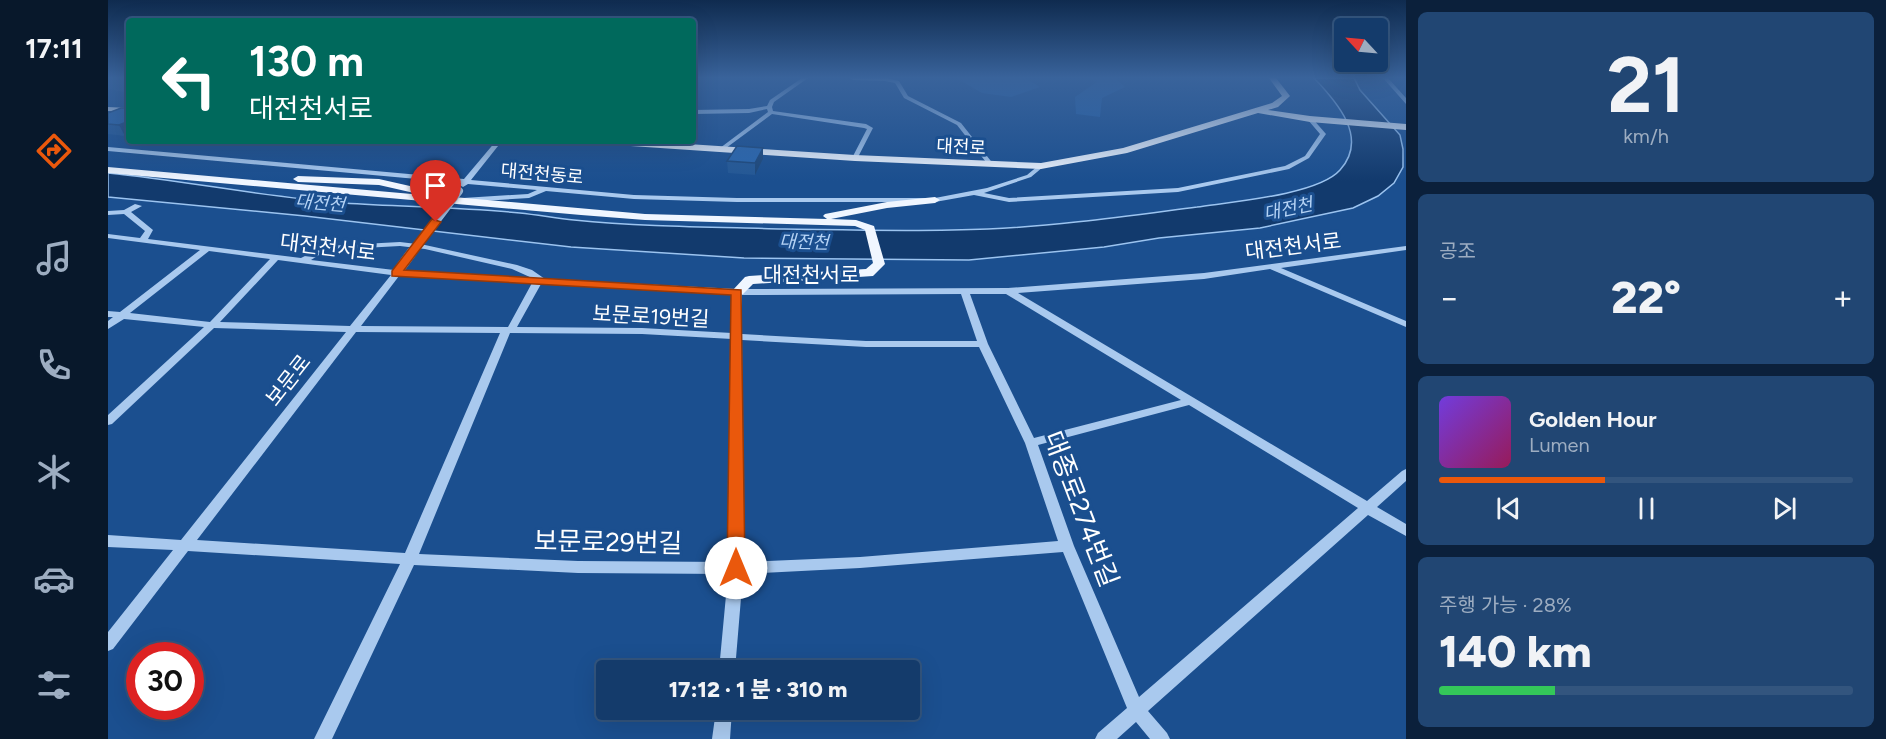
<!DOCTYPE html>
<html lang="ko">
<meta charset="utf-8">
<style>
body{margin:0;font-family:Figtree,"Noto Sans KR",sans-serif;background:#214673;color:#f1f3f6;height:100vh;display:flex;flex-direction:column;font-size:22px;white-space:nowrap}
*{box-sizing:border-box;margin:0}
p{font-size:20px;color:#9dadc1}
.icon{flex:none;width:33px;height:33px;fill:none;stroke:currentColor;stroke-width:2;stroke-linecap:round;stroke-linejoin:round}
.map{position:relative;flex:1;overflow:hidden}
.side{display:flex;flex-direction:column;gap:12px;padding:12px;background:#0b203b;width:480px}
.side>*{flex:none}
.guide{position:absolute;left:18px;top:18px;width:570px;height:126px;border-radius:6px;box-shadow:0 6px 24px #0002,0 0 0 2px #33557e;background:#00695c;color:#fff;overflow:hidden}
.needle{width:39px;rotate:296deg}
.tools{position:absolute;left:1226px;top:18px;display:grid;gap:12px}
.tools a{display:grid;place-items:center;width:54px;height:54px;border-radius:6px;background:#143b6b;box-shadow:0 6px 24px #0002,0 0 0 2px #33557e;font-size:30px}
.speed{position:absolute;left:18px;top:642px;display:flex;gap:12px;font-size:30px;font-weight:700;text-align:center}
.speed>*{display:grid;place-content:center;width:78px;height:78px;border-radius:50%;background:#143b6b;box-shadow:0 6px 24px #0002,0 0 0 2px #33557e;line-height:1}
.speed .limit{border:9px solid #d22;background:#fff;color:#111}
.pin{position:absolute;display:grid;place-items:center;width:51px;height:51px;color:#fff;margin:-62px -26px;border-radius:50% 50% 50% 0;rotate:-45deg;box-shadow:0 0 6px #0007}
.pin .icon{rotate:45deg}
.me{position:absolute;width:66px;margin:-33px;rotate:0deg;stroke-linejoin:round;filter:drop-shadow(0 0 4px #0008)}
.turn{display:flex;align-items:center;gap:21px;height:126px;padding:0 24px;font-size:27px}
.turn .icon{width:78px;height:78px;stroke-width:2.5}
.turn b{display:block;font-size:42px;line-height:51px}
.big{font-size:45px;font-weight:800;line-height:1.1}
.side .tile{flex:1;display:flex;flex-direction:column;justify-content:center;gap:9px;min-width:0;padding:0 21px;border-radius:9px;background:#214673}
.side .dial{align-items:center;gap:0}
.dial b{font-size:78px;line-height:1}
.song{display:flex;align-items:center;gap:18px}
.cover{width:72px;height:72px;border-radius:9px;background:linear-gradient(135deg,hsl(260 70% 55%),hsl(330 70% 35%))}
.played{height:6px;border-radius:3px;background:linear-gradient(90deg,#ea580c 40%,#33557e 40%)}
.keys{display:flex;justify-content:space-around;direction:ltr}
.heat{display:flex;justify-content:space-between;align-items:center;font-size:33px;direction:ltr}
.charge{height:9px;border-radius:4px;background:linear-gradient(90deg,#34c759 28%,#33557e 0)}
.trip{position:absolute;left:488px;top:660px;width:324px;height:60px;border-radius:6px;background:#143b6b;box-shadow:0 6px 24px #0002,0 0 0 2px #33557e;font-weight:800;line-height:60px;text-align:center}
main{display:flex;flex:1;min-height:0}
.tab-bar{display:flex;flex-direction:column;width:108px;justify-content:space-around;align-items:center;background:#08182b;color:#9dadc1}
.tab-bar .icon{width:42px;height:42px}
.tab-bar .current{color:#ea580c}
.tab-bar b{font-size:27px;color:#f1f3f6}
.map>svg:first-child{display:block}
.green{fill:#2461a8}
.water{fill:#123a6d;stroke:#9cc4f0;stroke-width:1.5}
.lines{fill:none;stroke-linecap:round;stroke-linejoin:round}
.minor{fill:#a9c9ee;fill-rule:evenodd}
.major{fill:#f0f6ff;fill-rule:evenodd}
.minor-bridge-far1{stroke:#a9c9ee;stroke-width:8}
.minor-bridge{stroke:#a9c9ee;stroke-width:10}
.wall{fill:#245895}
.shaded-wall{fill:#1d4779}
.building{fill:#2a66ad;stroke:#1d4779;stroke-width:1.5}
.route{fill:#ea580c;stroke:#983908;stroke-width:1.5}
.labels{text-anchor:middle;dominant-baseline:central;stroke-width:6;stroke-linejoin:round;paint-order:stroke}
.far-street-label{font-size:18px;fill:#fff;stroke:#1b4f8f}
.far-water-label{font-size:18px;font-style:italic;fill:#b5d3f5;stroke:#1b4f8f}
.street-label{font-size:21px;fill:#fff;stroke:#1b4f8f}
.near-street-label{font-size:26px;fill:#fff;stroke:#1b4f8f}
</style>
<main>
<nav class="tab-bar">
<b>17:11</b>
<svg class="icon current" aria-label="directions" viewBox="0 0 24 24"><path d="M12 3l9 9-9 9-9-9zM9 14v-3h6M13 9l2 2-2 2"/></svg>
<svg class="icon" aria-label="music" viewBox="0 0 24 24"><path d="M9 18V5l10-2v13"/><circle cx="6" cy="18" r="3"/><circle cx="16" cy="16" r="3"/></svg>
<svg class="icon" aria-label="phone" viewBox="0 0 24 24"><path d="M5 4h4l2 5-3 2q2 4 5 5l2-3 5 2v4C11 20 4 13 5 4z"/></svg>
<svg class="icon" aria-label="climate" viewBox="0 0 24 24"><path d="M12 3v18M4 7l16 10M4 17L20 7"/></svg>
<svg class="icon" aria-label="car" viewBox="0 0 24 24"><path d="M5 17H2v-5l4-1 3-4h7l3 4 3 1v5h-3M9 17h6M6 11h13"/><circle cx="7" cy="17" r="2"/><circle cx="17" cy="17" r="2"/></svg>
<svg class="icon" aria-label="filters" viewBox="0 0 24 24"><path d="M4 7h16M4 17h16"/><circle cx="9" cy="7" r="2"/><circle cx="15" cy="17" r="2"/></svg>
</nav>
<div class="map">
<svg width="1298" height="739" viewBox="0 0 1298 739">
<rect width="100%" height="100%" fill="#1b4f8f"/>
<path class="green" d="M848,78H917L932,87L903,97L874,93Z
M980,78H1007L1017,87L994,98L992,117L968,114L967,97L989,82Z"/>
<path class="water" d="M1206,78H1246L1252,90L1292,135L1295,149V167L1286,183L1270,196L1245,208L1152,228L1051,238L996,247L861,260L636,258L463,247L197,216L0,197V173C79,181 157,197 236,203C294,207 353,207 412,213C430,215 448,218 466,220C535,227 606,227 676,229C744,230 812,232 880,229C950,226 1019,216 1089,207C1122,202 1210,195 1232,170C1261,138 1229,102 1206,78Z"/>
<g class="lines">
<path class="minor" d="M694,78H700L666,102L664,107L665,111L758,124L765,128L749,159L744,158L759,129L756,128L664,114L614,151L611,149L612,148L660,112L659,109L641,113L585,114V110L641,109L659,106L662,100Z
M742,78H778L791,81L800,96L853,123L886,165L881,166L849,125L796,98L787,83L777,81L745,80Z
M1275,78H1280L1298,98V104Z
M1200,118H1204L1218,134L1201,158L1181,169L1070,192L901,202L866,195L827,202H629L526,199L438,191L421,198L358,202H355V198L420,194L429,190L360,184L355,187L351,185L353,183L0,151V147L356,179L388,141H394L363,180L526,195L629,198H827L879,188L919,175L931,165H935V167L923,177L876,193L901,198L1070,188L1177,166L1197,156L1212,134L1200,120Z
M27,204L34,206L23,212L45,230L40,239L193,258L217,246L292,242L317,245L409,265L424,270L437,279L629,289L900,288L1096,273L1298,246V250L1173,268L1298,321V327L1162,269L1096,279L910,293L1259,501L1294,471L1298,469V481L1269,507L1298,524V536L1260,515L1040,711L1059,733L1062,739H1042L1028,722L1009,739H987L990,733L1019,708L955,552L752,568L635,574L627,670H611L620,574L470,573L306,565L224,739H206L292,564L80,551L5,649L0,651V632L65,550L0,547V535L73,540L238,332L106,328L4,424L0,425V415L96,327L16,319L0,329V321L5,317H0V311L12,312L92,250L0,238V234L32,238L37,231L16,214L0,215V211L16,210ZM292,246L317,249L404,269L424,278L295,271L294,268L291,267L286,270L203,260L219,250ZM101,251L162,259L102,322L22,313ZM170,260L283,275L242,326L112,322ZM291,276L424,283L400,327L253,326ZM433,284L624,294V333L534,328L409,327ZM853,294L869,341H758L634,334V295ZM862,294H898L1073,400L926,438L880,344ZM248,332L392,333L297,553L89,540ZM402,333L534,334L624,339L621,562L470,561L311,554ZM634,340L758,347H871L917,443L950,541L752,557L635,562ZM1081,405L1250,508L1031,697L966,546L930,445Z
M608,710H624L622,739H604Z"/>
<path class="major" d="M1161,78H1168L1182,96L1170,107L1160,110L1202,116L1298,124V130L1202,122L1150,113L1019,153L933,169L747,161L493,144L488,141H534L747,155L933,163L1015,148L1164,103L1174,96Z
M0,107L21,108V112L0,111Z
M0,167L315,195L271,185L190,182L185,179L190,176L271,179L324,191L325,193L323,195L537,214L719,219L715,216L717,214L779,202L827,197L832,200L827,203L779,208L723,219L748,220L766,226L777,264L765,276L645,284L635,294L630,295L624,291L637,277L641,276L758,269L765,263L757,230L747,226L537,220L473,215L0,173Z"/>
<path class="minor-bridge-far1" d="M303,254L351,191"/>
<path class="minor-bridge" d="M293,267L304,252"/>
</g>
<path class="wall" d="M0,78H21V93L0,89Z
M21,108V134L17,136L0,134V113Z
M655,148V159L647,175L620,173L619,161Z"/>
<path class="shaded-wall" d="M21,121V134L17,136L11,125Z
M655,148V159L647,175V163Z"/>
<path class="building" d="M13,108H21V121L11,125L0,124V113Z
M629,146L655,148L647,163L619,161Z"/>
<linearGradient id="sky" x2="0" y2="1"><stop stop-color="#0f2b4f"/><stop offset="0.43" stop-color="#39639b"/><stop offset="1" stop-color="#39639b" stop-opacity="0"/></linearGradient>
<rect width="1298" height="181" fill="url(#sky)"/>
<path class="route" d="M324,219L333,222L296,270L633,290L637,568L634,574L628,576L621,574L619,568L623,295L284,276V271Z"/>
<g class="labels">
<g class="far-street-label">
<text transform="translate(853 147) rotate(3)">대전로</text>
<text transform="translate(434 174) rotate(5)">대전천동로</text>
</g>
<g class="far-water-label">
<text transform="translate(212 203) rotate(5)">대전천</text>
<text transform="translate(1180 209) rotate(-12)">대전천</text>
<text transform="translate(696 242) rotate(2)">대전천</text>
</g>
<g class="street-label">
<text transform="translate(1185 246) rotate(-7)">대전천서로</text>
<text transform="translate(220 247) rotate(7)">대전천서로</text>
<text x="703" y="274">대전천서로</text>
<text transform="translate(543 316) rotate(3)">보문로19번길</text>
<text transform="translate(180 380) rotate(-52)">보문로</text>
</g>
<g class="near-street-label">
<text transform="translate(973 509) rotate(69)">대종로274번길</text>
<text transform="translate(500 542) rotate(1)">보문로29번길</text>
</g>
</g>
</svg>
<div class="tools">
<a><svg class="needle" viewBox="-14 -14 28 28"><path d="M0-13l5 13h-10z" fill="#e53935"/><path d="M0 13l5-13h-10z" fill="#9dadc1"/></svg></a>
</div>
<div class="speed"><div class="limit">30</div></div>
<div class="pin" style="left:328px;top:222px;background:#d93025"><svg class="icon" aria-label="arrive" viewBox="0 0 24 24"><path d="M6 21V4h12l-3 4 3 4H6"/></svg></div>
<svg class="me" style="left:628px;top:568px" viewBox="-20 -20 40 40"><circle r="19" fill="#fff"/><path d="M0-13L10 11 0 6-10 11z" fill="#ea580c"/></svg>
<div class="trip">17:12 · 1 분 · 310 m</div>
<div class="guide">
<div class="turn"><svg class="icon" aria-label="left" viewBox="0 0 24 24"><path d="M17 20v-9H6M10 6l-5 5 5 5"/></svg><div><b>130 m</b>대전천서로</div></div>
</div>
</div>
<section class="side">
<div class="tile dial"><b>21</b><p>km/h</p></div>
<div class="tile"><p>공조</p>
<div class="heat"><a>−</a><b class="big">22°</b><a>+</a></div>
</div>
<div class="tile">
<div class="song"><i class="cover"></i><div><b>Golden Hour</b><p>Lumen</p></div></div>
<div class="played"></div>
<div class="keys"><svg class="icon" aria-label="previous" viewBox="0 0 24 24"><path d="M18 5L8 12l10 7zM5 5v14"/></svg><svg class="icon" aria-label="pause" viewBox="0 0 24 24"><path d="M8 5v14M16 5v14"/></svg><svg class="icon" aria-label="next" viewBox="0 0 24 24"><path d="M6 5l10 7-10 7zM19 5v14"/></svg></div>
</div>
<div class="tile"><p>주행 가능 · 28%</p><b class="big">140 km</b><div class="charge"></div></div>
</section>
</main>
